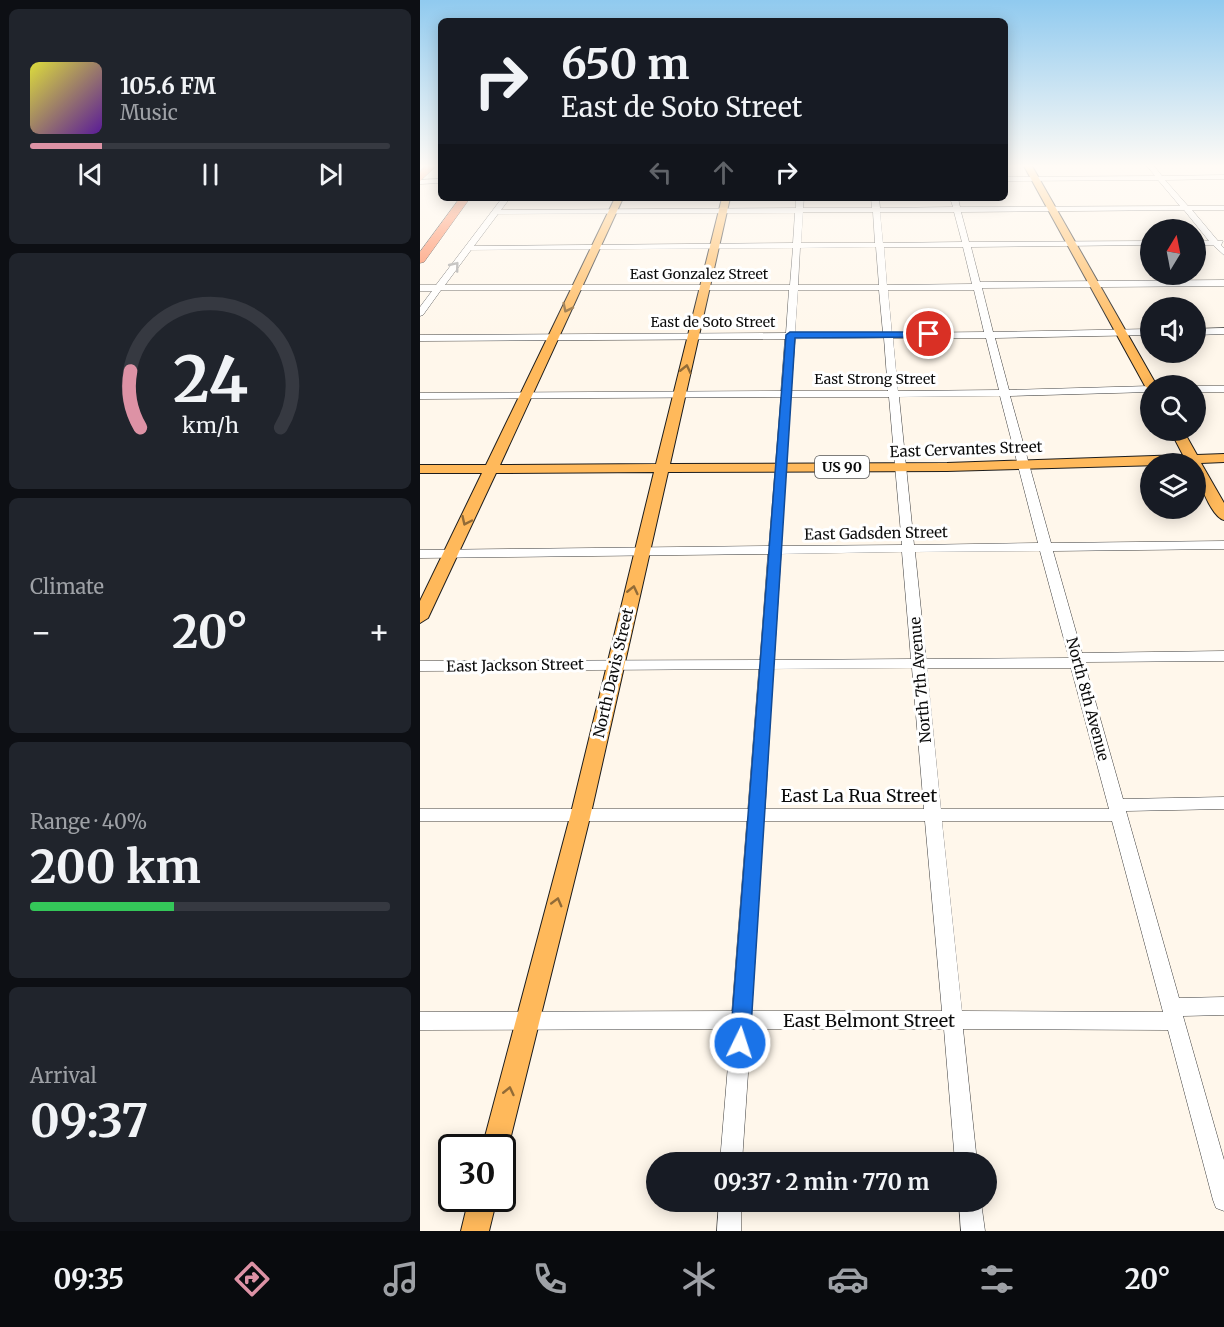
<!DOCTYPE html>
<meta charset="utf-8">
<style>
body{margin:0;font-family:Merriweather,serif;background:#20242c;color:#f1f3f6;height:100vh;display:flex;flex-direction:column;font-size:22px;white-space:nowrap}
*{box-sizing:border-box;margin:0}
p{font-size:20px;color:#9ea1a6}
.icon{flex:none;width:33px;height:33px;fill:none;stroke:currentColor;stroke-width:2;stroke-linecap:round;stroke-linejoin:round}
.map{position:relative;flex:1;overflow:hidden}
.panel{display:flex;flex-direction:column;gap:9px;padding:9px;background:#0d0f14;width:420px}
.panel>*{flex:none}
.guide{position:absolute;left:18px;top:18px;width:570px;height:183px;border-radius:9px;box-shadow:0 3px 15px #0003;background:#171b24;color:#f1f3f6;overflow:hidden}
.needle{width:39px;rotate:10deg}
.tools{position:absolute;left:720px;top:219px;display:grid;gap:12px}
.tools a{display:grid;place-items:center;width:66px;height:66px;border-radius:50%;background:#171b24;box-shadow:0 3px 15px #0003;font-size:30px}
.speed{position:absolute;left:18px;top:1134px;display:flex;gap:12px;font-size:30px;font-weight:700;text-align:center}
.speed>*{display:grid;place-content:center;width:78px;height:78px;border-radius:50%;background:#171b24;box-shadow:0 3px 15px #0003;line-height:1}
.speed .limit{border:3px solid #111;border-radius:9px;background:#fff;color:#111}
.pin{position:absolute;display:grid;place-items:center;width:51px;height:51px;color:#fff;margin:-26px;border:3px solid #fff;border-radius:50%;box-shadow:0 2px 6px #0007}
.me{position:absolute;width:66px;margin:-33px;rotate:4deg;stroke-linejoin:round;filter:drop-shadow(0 0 4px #0008)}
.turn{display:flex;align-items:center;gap:21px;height:126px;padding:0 24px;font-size:27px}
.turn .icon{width:78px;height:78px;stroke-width:2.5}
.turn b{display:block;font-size:42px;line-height:51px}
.lanes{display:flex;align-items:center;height:57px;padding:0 24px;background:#0003;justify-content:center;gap:30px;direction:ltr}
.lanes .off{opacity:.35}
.big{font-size:45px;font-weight:700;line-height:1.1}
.panel .tile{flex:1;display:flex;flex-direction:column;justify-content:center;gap:9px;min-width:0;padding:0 21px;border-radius:9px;background:#20242c}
.panel .dial{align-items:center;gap:0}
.dial svg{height:156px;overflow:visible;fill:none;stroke:#363941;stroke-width:7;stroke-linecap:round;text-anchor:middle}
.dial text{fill:#f1f3f6;stroke:none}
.song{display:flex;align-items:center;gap:18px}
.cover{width:72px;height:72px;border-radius:9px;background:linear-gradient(135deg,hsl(60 70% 55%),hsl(270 70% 35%))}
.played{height:6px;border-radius:3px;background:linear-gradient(90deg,#dd92a5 20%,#363941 20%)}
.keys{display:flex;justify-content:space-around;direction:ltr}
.heat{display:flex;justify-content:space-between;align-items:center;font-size:33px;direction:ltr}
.charge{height:9px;border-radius:4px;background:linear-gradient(90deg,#34c759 40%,#363941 0)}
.trip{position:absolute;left:226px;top:1152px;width:351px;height:60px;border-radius:30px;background:#171b24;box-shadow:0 3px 15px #0003;font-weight:700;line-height:60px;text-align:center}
.tabs{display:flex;height:96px;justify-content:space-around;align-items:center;background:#090b0e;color:#9ea1a6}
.tabs .icon{width:42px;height:42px}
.tabs .selected{color:#dd92a5}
.tabs b{font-size:27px;color:#f1f3f6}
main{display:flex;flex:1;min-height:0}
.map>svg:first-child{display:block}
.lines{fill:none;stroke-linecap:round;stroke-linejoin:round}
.minor-casing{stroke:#3f3f3f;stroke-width:1}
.major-casing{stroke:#1d1d1d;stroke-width:2}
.highway-casing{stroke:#1d1d1d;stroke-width:1}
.minor{fill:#fff;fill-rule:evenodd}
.major{fill:#ffb95b;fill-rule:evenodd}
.highway{fill:#fe7b4a;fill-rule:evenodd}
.oneway{stroke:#9e9e9e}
.oneway2{stroke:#926b37}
.route{fill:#1a73e8;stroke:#114b97;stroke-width:1.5}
.labels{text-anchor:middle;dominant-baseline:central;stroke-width:6;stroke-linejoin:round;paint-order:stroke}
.far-street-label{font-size:14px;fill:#0c0c0c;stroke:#fff}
.shield{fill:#fff;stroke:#555;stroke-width:1.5}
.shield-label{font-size:14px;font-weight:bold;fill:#0c0c0c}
.street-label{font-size:15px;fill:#0c0c0c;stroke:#fff}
.near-street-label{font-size:18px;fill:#0c0c0c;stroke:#fff}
</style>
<main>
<section class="panel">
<div class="tile">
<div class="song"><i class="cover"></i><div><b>105.6 FM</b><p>Music</p></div></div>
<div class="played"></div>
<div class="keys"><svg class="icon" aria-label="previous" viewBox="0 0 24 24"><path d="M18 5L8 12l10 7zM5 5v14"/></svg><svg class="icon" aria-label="pause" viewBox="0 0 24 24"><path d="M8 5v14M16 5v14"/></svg><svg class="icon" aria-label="next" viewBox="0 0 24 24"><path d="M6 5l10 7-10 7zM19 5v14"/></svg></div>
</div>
<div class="tile dial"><svg viewBox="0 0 100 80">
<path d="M14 69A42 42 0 1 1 86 69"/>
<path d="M14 69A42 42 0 0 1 9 40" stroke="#dd92a5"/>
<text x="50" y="56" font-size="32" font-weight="700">24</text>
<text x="50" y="72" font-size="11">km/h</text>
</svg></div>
<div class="tile"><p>Climate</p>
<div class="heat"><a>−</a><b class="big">20°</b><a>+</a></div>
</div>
<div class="tile"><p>Range · 40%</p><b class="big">200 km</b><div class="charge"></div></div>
<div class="tile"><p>Arrival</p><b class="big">09:37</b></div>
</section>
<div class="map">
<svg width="804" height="1231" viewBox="0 0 804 1231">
<rect width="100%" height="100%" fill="#fff7eb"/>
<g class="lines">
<g class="minor-casing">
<path id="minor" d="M727,166H734L742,176L804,175V179L745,180L768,206H804V210H772L798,241H803L801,245L804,248V255L793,245H776V241H789L764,210L541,212L549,242L730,241V245L551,247L560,282L804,280V286L562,288L573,332L730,329V335L575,338L589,390L730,386V392L590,396L631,543L804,541V549L633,551L662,653L804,651V661L666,662L665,665L703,799L804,797V809L706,811L759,998L804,997V1015L763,1016L804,1160V1211L796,1208L793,1200L748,1030L543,1029L557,1162H535L524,1029H331L322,1162H300L311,1029L0,1030V1012L312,1011L327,821H0V809H328L339,669L0,671V661L340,660L348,554L0,558V550L349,546L361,397L0,399V393L361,391L365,339L0,341V335L366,333L369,290H21L3,315L0,316V307L12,291H0V285H16L82,198H90L81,210L376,208V198H384L383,208H452L451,198H459L460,208L533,207L530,198H538L540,207L760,206L738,180L585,181V177L735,176ZM383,212H453L455,243H381ZM460,212H534L542,242L463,243ZM375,213L373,243L54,246L78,214ZM456,247L459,285H378L380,248ZM464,247H543L552,284L467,285ZM373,248L370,285H25L51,250ZM378,290H459L463,333H375ZM468,290H554L564,332L472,333ZM464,338L468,391H371L375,339ZM473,338H566L579,390L478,391ZM580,396L618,543L494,545L479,397ZM371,397H469L482,545L361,546ZM620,551L649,658L506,659L495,552ZM482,552L491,659L354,660L361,554ZM492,668L504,809H345L353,669ZM507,668H651L689,809H521ZM344,821H505L522,1011H332ZM522,821H692L743,1012L542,1011Z
M21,179V183L0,184V180Z
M804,328V334L776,335V329Z
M776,386H804V392H776Z
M299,1202H321V1231H297Z
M539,1202H561L565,1231H541Z"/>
</g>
<g class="major-casing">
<path id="major" d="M604,166H612L737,386H730V390L725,386Z
M195,198H203L80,465L236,464L302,198H310L250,464L527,463L763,455L750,430H763L777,455L804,454V462L781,463L804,503V520C791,517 776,477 776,464L527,471L248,472L171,813L88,1148L82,1158V1148H62L151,813L234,472L76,473L8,618L0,623V601L62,473H0V465H66Z
M49,1198H77L69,1231H41Z"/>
</g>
<g class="highway-casing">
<path id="highway" d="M6,166H16L0,181V172Z
M40,198H50L4,262L0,263V252Z"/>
</g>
<use href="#minor" class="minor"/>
<use href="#major" class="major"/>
<use href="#highway" class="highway"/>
</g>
<defs><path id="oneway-chevron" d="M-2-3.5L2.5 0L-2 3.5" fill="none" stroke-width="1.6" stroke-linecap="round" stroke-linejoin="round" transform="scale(1.5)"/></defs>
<use class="oneway" href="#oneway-chevron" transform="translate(35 266) rotate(-51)"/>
<g class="oneway2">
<use href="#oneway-chevron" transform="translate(147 308) rotate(116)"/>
<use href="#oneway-chevron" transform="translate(266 369) rotate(-77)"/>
<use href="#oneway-chevron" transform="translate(46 521) rotate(115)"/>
<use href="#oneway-chevron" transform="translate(213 590) rotate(-77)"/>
<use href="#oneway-chevron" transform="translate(137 902) rotate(-75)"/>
<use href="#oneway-chevron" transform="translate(89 1091) rotate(-77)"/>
</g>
<linearGradient id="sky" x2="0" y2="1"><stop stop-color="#90caef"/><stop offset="0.49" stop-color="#fffbf6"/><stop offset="1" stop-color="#fffbf6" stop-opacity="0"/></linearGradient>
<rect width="804" height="339" fill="url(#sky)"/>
<path class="route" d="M370,332H509L513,334L509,337L375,338L330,1043L327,1050L320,1053L313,1050L310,1043L366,335Z"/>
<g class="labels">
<g class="far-street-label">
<text x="279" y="274">East Gonzalez Street</text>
<text x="293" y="322">East de Soto Street</text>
<text x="455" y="379">East Strong Street</text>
</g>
<rect class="shield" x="395" y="456" width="54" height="22" rx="4.5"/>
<g class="shield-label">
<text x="422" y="467">US 90</text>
</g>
<g class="street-label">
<text transform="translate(546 449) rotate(-2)">East Cervantes Street</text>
<text transform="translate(456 533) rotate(-1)">East Gadsden Street</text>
<text transform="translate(95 665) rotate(-1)">East Jackson Street</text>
<text transform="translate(193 673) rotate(-77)">North Davis Street</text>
<text transform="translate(500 680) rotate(-95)">North 7th Avenue</text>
<text transform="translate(668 699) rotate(75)">North 8th Avenue</text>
</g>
<g class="near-street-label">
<text x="439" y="795">East La Rua Street</text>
<text x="449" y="1020">East Belmont Street</text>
</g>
</g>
</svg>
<div class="tools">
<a><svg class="needle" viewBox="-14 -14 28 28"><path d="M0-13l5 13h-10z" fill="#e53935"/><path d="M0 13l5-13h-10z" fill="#9ea1a6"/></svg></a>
<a><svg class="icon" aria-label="sound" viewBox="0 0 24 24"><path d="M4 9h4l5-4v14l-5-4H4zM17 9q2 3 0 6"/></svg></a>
<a><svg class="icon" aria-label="search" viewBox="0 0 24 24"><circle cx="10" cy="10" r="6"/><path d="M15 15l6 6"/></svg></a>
<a><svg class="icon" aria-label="layers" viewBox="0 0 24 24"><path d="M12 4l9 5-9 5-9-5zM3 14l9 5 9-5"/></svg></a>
</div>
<div class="speed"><div class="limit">30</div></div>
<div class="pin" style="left:509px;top:334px;background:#d93025"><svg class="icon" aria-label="arrive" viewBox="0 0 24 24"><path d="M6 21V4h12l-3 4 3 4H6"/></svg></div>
<svg class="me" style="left:320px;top:1043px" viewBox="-20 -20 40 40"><circle r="17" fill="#1a73e8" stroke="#fff" stroke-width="3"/><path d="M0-11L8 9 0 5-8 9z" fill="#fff"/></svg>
<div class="trip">09:37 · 2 min · 770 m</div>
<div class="guide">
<div class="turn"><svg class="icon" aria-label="right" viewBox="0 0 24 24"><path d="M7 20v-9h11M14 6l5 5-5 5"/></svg><div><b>650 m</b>East de Soto Street</div></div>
<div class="lanes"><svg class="icon off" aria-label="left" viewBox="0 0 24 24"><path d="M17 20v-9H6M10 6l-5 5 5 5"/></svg><svg class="icon off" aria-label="ahead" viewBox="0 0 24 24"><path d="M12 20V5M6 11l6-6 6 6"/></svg><svg class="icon" aria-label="right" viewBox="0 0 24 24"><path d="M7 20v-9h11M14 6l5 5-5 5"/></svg></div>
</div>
</div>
</main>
<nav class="tabs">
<b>09:35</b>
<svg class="icon selected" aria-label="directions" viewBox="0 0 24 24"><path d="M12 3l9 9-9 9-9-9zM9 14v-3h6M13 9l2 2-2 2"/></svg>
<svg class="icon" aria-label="music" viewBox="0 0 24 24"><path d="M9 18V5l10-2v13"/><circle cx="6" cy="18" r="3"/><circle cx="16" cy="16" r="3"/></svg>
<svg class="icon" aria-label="phone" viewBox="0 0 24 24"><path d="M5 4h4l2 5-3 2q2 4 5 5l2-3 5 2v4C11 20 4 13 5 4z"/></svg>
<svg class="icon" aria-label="climate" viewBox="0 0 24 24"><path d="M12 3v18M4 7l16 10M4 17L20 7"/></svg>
<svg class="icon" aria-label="car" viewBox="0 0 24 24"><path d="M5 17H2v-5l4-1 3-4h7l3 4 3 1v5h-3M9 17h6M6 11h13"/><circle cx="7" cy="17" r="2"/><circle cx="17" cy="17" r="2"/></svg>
<svg class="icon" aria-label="filters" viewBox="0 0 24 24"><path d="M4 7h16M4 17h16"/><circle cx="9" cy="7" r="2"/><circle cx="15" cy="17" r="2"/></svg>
<b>20°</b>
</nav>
